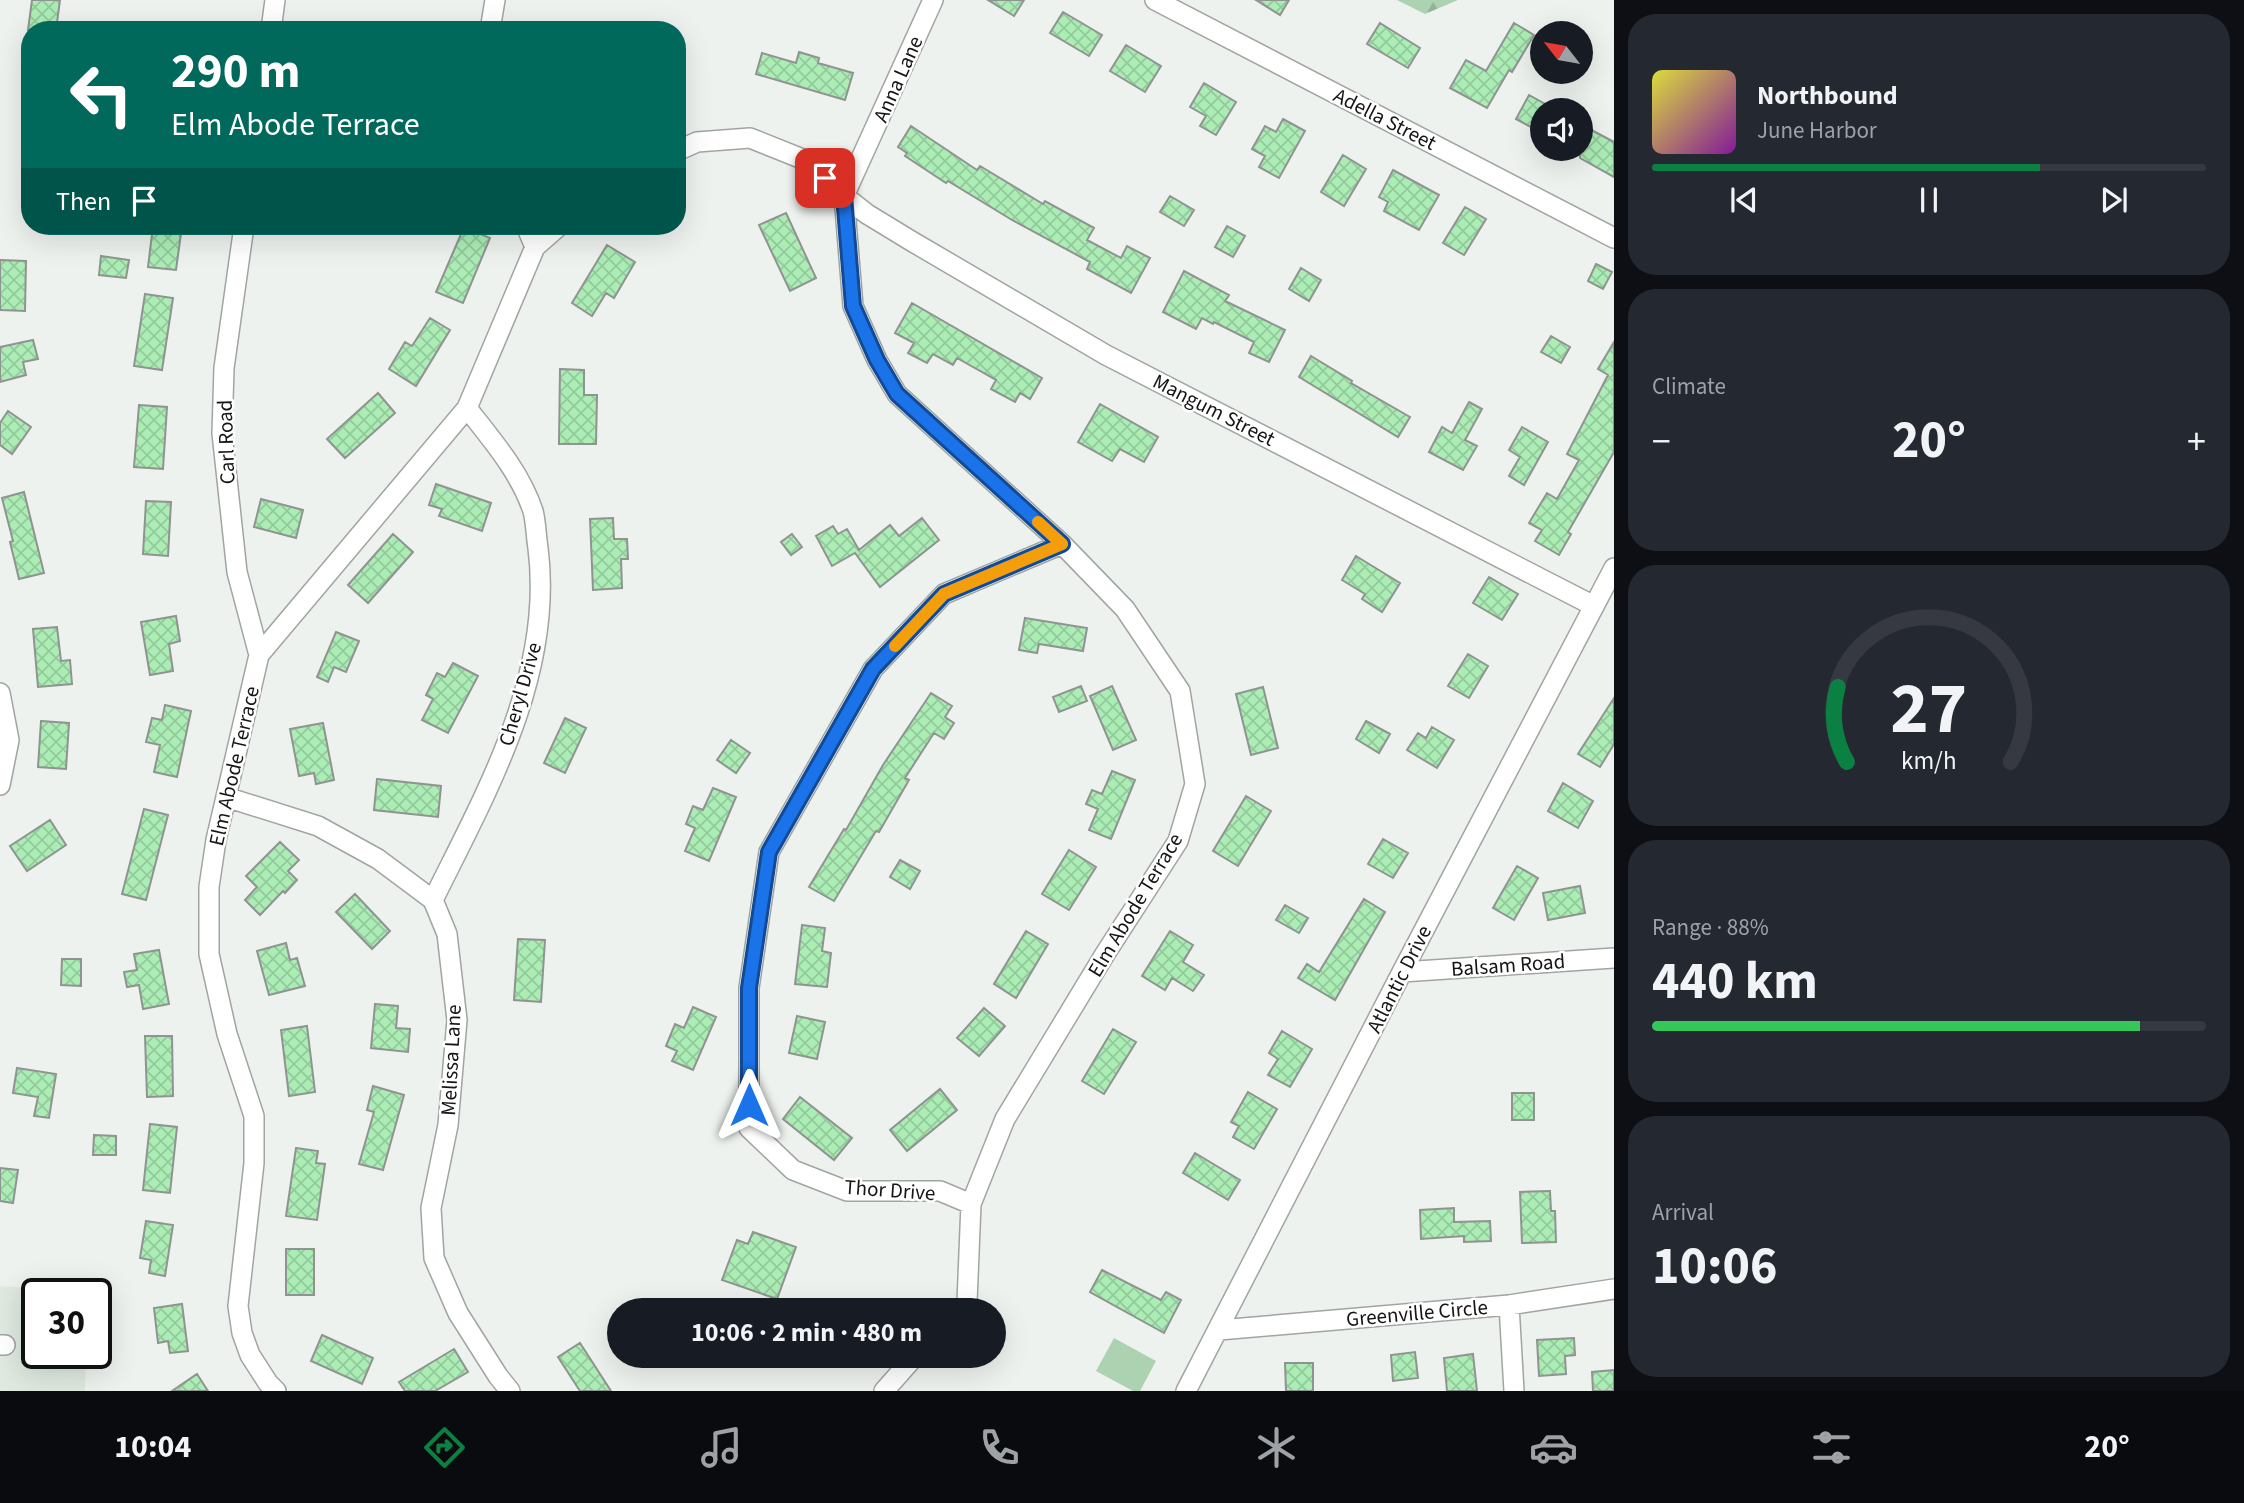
<!DOCTYPE html>
<meta charset="utf-8">
<style>
body{margin:0;font-family:"Source Sans 3",sans-serif;background:#242831;color:#f1f3f6;height:100vh;display:flex;flex-direction:column;font-size:26px;white-space:nowrap}
*{box-sizing:border-box;margin:0}
p{font-size:23px;color:#9ea1a6}
.icon{flex:none;width:38px;height:38px;fill:none;stroke:currentColor;stroke-width:2;stroke-linecap:round;stroke-linejoin:round}
.map{position:relative;flex:1;overflow:hidden}
.details{display:flex;flex-direction:column;gap:14px;padding:14px;background:#0d0f14;width:630px}
.details>*{flex:none}
.guide{position:absolute;left:21px;top:21px;width:665px;height:214px;border-radius:28px;box-shadow:0 7px 28px #0002;background:#00695c;color:#fff;overflow:hidden}
.needle{width:46px;rotate:301deg}
.fabs{position:absolute;left:1530px;top:21px;display:grid;gap:14px}
.fabs a{display:grid;place-items:center;width:63px;height:63px;border-radius:50%;background:#171b24;box-shadow:0 7px 28px #0002;font-size:35px}
.speed{position:absolute;left:21px;top:1278px;display:flex;gap:14px;font-size:35px;font-weight:700;text-align:center}
.speed>*{display:grid;place-content:center;width:91px;height:91px;border-radius:50%;background:#171b24;box-shadow:0 7px 28px #0002;line-height:1}
.speed .limit{border:4px solid #111;border-radius:10px;background:#fff;color:#111}
.pin{position:absolute;display:grid;place-items:center;width:60px;height:60px;color:#fff;margin:-30px;border-radius:14px;box-shadow:0 4px 10px #0006}
.me{position:absolute;width:77px;margin:-38px;rotate:0deg;stroke-linejoin:round;filter:drop-shadow(0 0 5px #0008)}
.turn{display:flex;align-items:center;gap:24px;height:147px;padding:0 35px;font-size:32px}
.turn .icon{width:91px;height:91px;stroke-width:2.5}
.turn b{display:block;font-size:49px;line-height:60px}
.then{display:flex;align-items:center;height:66px;padding:0 35px;background:#0003;gap:14px;font-size:26px}
.big{font-size:52px;font-weight:700;line-height:1.1}
.details .card{flex:1;display:flex;flex-direction:column;justify-content:center;gap:10px;min-width:0;padding:0 24px;border-radius:28px;background:#242831}
.details .dial{align-items:center;gap:0}
.dial svg{height:182px;overflow:visible;fill:none;stroke:#363941;stroke-width:7;stroke-linecap:round;text-anchor:middle}
.dial text{fill:#f1f3f6;stroke:none}
.song{display:flex;align-items:center;gap:21px}
.cover{width:84px;height:84px;border-radius:10px;background:linear-gradient(135deg,hsl(60 70% 55%),hsl(290 70% 35%))}
.played{height:7px;border-radius:4px;background:linear-gradient(90deg,#0b8043 70%,#363941 70%)}
.keys{display:flex;justify-content:space-around;direction:ltr}
.heat{display:flex;justify-content:space-between;align-items:center;font-size:38px;direction:ltr}
.charge{height:10px;border-radius:5px;background:linear-gradient(90deg,#34c759 88%,#363941 0)}
.trip{position:absolute;left:607px;top:1298px;width:399px;height:70px;border-radius:35px;background:#171b24;box-shadow:0 7px 28px #0002;font-weight:700;line-height:70px;text-align:center}
.tabs{display:flex;height:112px;justify-content:space-around;align-items:center;background:#090b0e;color:#9ea1a6}
.tabs .icon{width:49px;height:49px}
.tabs .current{color:#0b8043}
.tabs b{font-size:32px;color:#f1f3f6}
main{display:flex;flex:1;min-height:0}
.map>svg:first-child{display:block}
.built{fill:#dfe9e0}
.forest{fill:url(#forest-firs)}
.garden{fill:#acd2b2}
.building{fill:url(#building-cross-hatch);stroke:#909491;stroke-width:2}
.lines{fill:none;stroke-linecap:round;stroke-linejoin:round}
.minor-casing{stroke:#a1a5a2;stroke-width:22}
.minor{stroke:#fff;stroke-width:19}
.route-casing{stroke:#114b97;stroke-width:18}
.route{stroke:#1a73e8;stroke-width:12}
.slow{stroke:#f59e0b;stroke-width:12}
.labels{text-anchor:middle;dominant-baseline:central;stroke-width:5;stroke-linejoin:round;paint-order:stroke}
.street-label{font-size:21px;fill:#141514;stroke:#fff}
</style>
<main>
<div class="map">
<svg width="1614" height="1391" viewBox="0 0 1614 1391">
<defs>
<pattern id="forest-firs" width="22" height="20" patternUnits="userSpaceOnUse" patternTransform="scale(1.75)"><rect width="22" height="20" fill="#acd2b2"/><path d="M5 1l3.5 6h-7zM16 11l3.5 6h-7z" fill="#93b398"/></pattern>
<pattern id="building-cross-hatch" width="8" height="8" patternUnits="userSpaceOnUse" patternTransform="scale(1.75)"><rect width="8" height="8" fill="#acedb6"/><path d="M0 0l8 8M0 8l8-8" fill="none" stroke="#93ca9c"/></pattern>
</defs>
<rect width="100%" height="100%" fill="#eef2ee"/>
<path class="built" d="M0,1286L87,1292L37,1293V1353H86L85,1391H0Z"/>
<path class="forest" d="M1397,0H1458L1425,14Z"/>
<path class="garden" d="M1114,1338L1156,1361L1140,1391H1133L1096,1371Z"/>
<path class="building" d="M32,0H60L56,30H28Z
M988,0H1024L1014,16Z
M1256,0H1289L1280,15Z
M1063,12L1102,35L1089,56L1050,33Z
M1380,23L1420,48L1408,68L1367,44Z
M1514,23L1534,35L1512,72L1509,70L1487,108L1450,88L1466,60L1486,71Z
M1126,45L1161,66L1145,92L1110,71Z
M799,52L819,58L818,63L853,73L845,100L756,74L762,53L796,63Z
M1204,83L1236,102L1216,135L1200,126L1206,116L1190,107Z
M1529,95L1556,110H1542V133L1516,119Z
M1283,119L1305,131L1279,178L1259,167L1265,156L1252,149L1265,126L1276,132Z
M1580,124L1614,142V177L1580,158Z
M911,126L977,170L980,166L1043,204L1045,201L1094,228L1087,240L1121,258L1127,246L1150,258L1131,293L1087,269L1090,262L1012,220L948,181L946,183L905,156L907,153L898,147Z
M1343,155L1366,169L1344,206L1321,192Z
M1393,170L1439,195L1419,230L1384,211L1388,202L1379,197Z
M1170,196L1194,210L1184,226L1160,212Z
M1465,207L1486,219L1464,255L1443,243Z
M786,213L816,278L790,291L759,225Z
M153,226H182L176,270L148,267Z
M1227,226L1245,236L1233,257L1215,247Z
M464,227L490,238L463,303L436,292Z
M607,245L635,262L614,298L606,293L592,316L572,303Z
M101,256L129,260L126,278L99,275Z
M0,260L26,261L25,311L0,310Z
M1596,264L1612,272L1603,289L1588,281Z
M1301,268L1321,280L1309,301L1289,289Z
M1184,271L1229,295L1225,301L1285,330L1269,362L1249,353L1254,342L1214,322L1213,324L1202,318L1196,329L1163,312Z
M145,294L173,298L162,370L134,366Z
M912,303L1042,378L1030,399L1020,393L1015,402L991,389L996,380L957,358L953,365L933,354L927,363L908,353L914,343L895,333Z
M430,318L450,330L416,386L389,369L405,342L412,346Z
M1551,336L1570,347L1561,363L1541,352Z
M33,340L38,359L23,362L26,375L0,382V347Z
M1614,342V452L1568,532L1571,534L1559,555L1535,541L1542,530L1529,523L1547,493L1557,499L1579,460L1567,454L1608,375L1598,369Z
M1311,356L1352,381L1351,383L1410,417L1398,437L1299,377Z
M560,369L584,370V395H597L596,444H559Z
M378,393L395,413L345,458L327,439Z
M1469,402L1482,409L1465,440L1477,446L1463,470L1429,452L1442,427L1452,433Z
M1100,404L1158,437L1144,462L1120,449L1112,461L1078,442Z
M139,405L167,407L163,469L134,467Z
M8,411L31,427L12,454L0,445V423Z
M1522,427L1548,442L1524,485L1509,476L1520,457L1509,450Z
M436,484L491,503L482,531L439,516L442,509L429,505Z
M24,492L44,573L19,579L10,542L13,541L2,498Z
M261,499L303,510L296,538L254,527Z
M146,501L171,502L168,556L143,554Z
M613,518L614,539H627L628,559H621L622,588L593,590L590,519Z
M922,518L939,540L880,587L855,553L832,566L816,536L833,526L838,534L847,529L859,550L890,525L899,536Z
M393,534L413,552L368,603L348,585Z
M792,534L802,547L791,555L781,542Z
M1356,556L1400,583L1382,612L1362,599L1365,594L1342,580Z
M1489,577L1518,594L1502,620L1473,603Z
M176,616L180,641L169,644L173,671L150,675L141,622Z
M1025,618L1087,628L1083,651L1039,644L1037,653L1019,650Z
M57,627L61,661L70,660L72,684L38,687L33,629Z
M336,632L359,641L346,672L334,667L328,682L317,677Z
M1468,654L1488,666L1469,698L1448,686Z
M453,663L478,676L448,733L422,720L433,699L426,695L437,673L445,677Z
M1081,686L1087,701L1059,712L1053,697Z
M1112,686L1136,740L1113,750L1090,696Z
M1263,687L1278,748L1251,755L1236,694Z
M931,693L952,706L945,717L954,723L944,739L934,733L905,778L909,780L879,832L876,831L834,901L809,887L844,829L846,830L883,765Z
M1614,698V744L1600,767L1578,754Z
M165,705L191,711L177,777L154,772L160,745L146,742L152,718L162,720Z
M565,718L586,728L565,773L544,763Z
M41,721L69,723L66,769L38,767Z
M1366,721L1390,734L1379,753L1356,739Z
M323,723L334,780L316,784L314,773L299,776L290,729Z
M1432,727L1454,740L1437,768L1407,750L1418,733L1426,738Z
M731,740L750,753L736,773L717,760Z
M1112,771L1135,780L1111,839L1089,830L1098,809L1086,804L1092,790L1102,794Z
M377,779L441,786L438,817L374,810Z
M1563,783L1593,801L1578,828L1548,811Z
M713,788L736,797L709,861L685,851L695,828L686,824L693,806L703,810Z
M1246,796L1271,811L1238,866L1213,851Z
M144,809L168,815L146,900L122,894Z
M50,820L66,845L27,871L10,846Z
M1383,839L1408,853L1393,878L1368,864Z
M280,842L299,860L288,871L297,880L285,893L283,891L260,915L245,900L257,887L246,876Z
M1069,850L1096,867L1069,910L1042,894Z
M900,860L920,871L910,889L890,877Z
M1517,866L1538,878L1514,920L1493,908Z
M1580,886L1585,913L1548,920L1543,893Z
M355,894L390,931L372,949L336,912Z
M1364,899L1385,912L1335,1000L1298,978L1307,964L1319,972Z
M1285,905L1308,918L1299,933L1276,920Z
M802,925L825,928L822,951L831,953L827,987L795,984Z
M1026,931L1048,944L1016,998L994,984Z
M1170,931L1193,945L1183,962L1204,975L1193,991L1172,978L1165,990L1142,976Z
M518,939L545,940L541,1002L514,1000Z
M286,943L290,960L297,958L305,986L269,995L257,951Z
M159,950L169,1004L143,1009L139,985L127,987L124,972L137,970L134,954Z
M62,959H81V986L61,985Z
M375,1004L398,1006L396,1028L410,1029L408,1052L371,1048Z
M693,1007L716,1017L693,1070L672,1061L677,1051L666,1046L675,1024L684,1028Z
M984,1008L1005,1026L979,1056L957,1038Z
M797,1016L825,1022L817,1059L789,1053Z
M307,1026L315,1092L289,1096L281,1030Z
M1113,1029L1136,1042L1104,1094L1082,1081Z
M1282,1031L1312,1049L1290,1087L1268,1075L1278,1059L1269,1053Z
M145,1036H172L173,1096L147,1097Z
M17,1068L56,1074L49,1118L34,1116L38,1097L13,1093Z
M373,1086L404,1095L383,1170L359,1164L374,1112L367,1110Z
M940,1089L957,1110L907,1151L890,1130Z
M1248,1092L1277,1109L1254,1149L1233,1137L1239,1126L1231,1122Z
M1512,1093H1534V1120H1512Z
M800,1097L852,1138L834,1160L783,1119Z
M150,1124L177,1127L170,1193L143,1190Z
M94,1135L116,1136V1155H93Z
M296,1148L318,1151L316,1163L325,1164L317,1220L286,1216Z
M1195,1153L1240,1180L1228,1200L1183,1173Z
M0,1168L18,1170L13,1203L0,1201Z
M1550,1191L1551,1211H1555L1556,1242L1522,1243L1520,1192Z
M1454,1208V1222L1490,1221L1491,1241L1464,1242V1236L1421,1239L1420,1210Z
M146,1221L173,1225L165,1276L149,1273L151,1260L140,1258Z
M753,1232L796,1247L777,1299L722,1280L737,1240L748,1244Z
M286,1249H314V1295H286Z
M1102,1270L1161,1300L1166,1292L1181,1300L1164,1333L1090,1292Z
M182,1304L188,1351L170,1353L168,1341L158,1343L154,1308Z
M322,1335L373,1358L362,1384L311,1361Z
M1574,1338L1575,1355L1565,1356L1566,1374L1539,1376L1537,1340Z
M580,1343L611,1391H580L558,1357Z
M454,1349L468,1372L435,1391H405L399,1382Z
M1415,1352L1418,1378L1393,1381L1391,1355Z
M1473,1354L1477,1391H1447L1444,1358Z
M1285,1363H1313V1391H1286Z
M1614,1370V1391H1593L1592,1372Z
M197,1374L208,1391H172Z"/>
<g class="lines">
<g class="minor-casing">
<path id="minor" d="M933,0L844,196L867,214L913,242L1106,355L1594,606
M1155,0L1614,238
M271,30L275,0
M490,30L495,0
M677,151L697,142L750,138L805,160L844,196L853,306L877,360L897,394L1062,544L1125,609L1180,691L1195,784L1178,841L1105,954L1005,1119L971,1204L967,1302L959,1311
M244,226L224,368L222,433L237,572L259,655
M526,226L535,247
M0,693L9,740L0,785
M226,797L318,826L378,859L433,900L447,934L457,1020L448,1125L431,1208L434,1258L458,1313L498,1376L510,1391
M433,900C487,791 554,674 538,548C536,536 536,522 533,511C520,472 492,440 467,408
M1402,972L1614,958
M971,1204L940,1191H847L793,1170L749,1128V988L769,852L873,669L944,594L1062,544
M1509,1305L1514,1391
M1219,1330L1509,1305L1614,1289
M0,1345H5
M276,1391L268,1383L250,1355L242,1333L238,1306L254,1163V1116L227,1034L209,954V887L216,840L259,655L467,408L535,247L559,226
M884,1391L915,1356
M1186,1391L1402,972L1614,568"/>
</g>
<use href="#minor" class="minor"/>
</g>
<g class="lines">
<g class="route-casing">
<path id="route" d="M749,1105V988L769,852L873,669L944,594L1062,544L897,394L877,360L853,306L844,196L825,178"/>
</g>
<use href="#route" class="route"/>
<path class="slow" d="M895,646L944,594L1062,544L1038,522"/>
</g>
<g class="labels">
<g class="street-label">
<text transform="translate(898 79) rotate(-66)">Anna Lane</text>
<text transform="translate(1385 119) rotate(27)">Adella Street</text>
<text transform="translate(1214 410) rotate(27)">Mangum Street</text>
<text transform="translate(226 442) rotate(-92)">Carl Road</text>
<text transform="translate(520 694) rotate(-74)">Cheryl Drive</text>
<text transform="translate(234 766) rotate(-77)">Elm Abode Terrace</text>
<text transform="translate(1135 905) rotate(-59)">Elm Abode Terrace</text>
<text transform="translate(1508 965) rotate(-4)">Balsam Road</text>
<text transform="translate(1399 979) rotate(-63)">Atlantic Drive</text>
<text transform="translate(451 1060) rotate(-87)">Melissa Lane</text>
<text transform="translate(890 1190) rotate(4)">Thor Drive</text>
<text transform="translate(1417 1313) rotate(-5)">Greenville Circle</text>
</g>
</g>
</svg>
<div class="fabs">
<a><svg class="needle" viewBox="-14 -14 28 28"><path d="M0-13l5 13h-10z" fill="#e53935"/><path d="M0 13l5-13h-10z" fill="#9ea1a6"/></svg></a>
<a><svg class="icon" aria-label="sound" viewBox="0 0 24 24"><path d="M4 9h4l5-4v14l-5-4H4zM17 9q2 3 0 6"/></svg></a>
</div>
<div class="speed"><div class="limit">30</div></div>
<div class="pin" style="left:825px;top:178px;background:#d93025"><svg class="icon" aria-label="arrive" viewBox="0 0 24 24"><path d="M6 21V4h12l-3 4 3 4H6"/></svg></div>
<svg class="me" style="left:749px;top:1105px" viewBox="-20 -20 40 40"><path d="M0-17L14 15 0 8-14 15z" fill="#1a73e8" stroke="#fff" stroke-width="4"/></svg>
<div class="trip">10:06 · 2 min · 480 m</div>
<div class="guide">
<div class="turn"><svg class="icon" aria-label="left" viewBox="0 0 24 24"><path d="M17 20v-9H6M10 6l-5 5 5 5"/></svg><div><b>290 m</b>Elm Abode Terrace</div></div>
<div class="then">Then<svg class="icon" aria-label="arrive" viewBox="0 0 24 24"><path d="M6 21V4h12l-3 4 3 4H6"/></svg></div>
</div>
</div>
<section class="details">
<div class="card">
<div class="song"><i class="cover"></i><div><b>Northbound</b><p>June Harbor</p></div></div>
<div class="played"></div>
<div class="keys"><svg class="icon" aria-label="previous" viewBox="0 0 24 24"><path d="M18 5L8 12l10 7zM5 5v14"/></svg><svg class="icon" aria-label="pause" viewBox="0 0 24 24"><path d="M8 5v14M16 5v14"/></svg><svg class="icon" aria-label="next" viewBox="0 0 24 24"><path d="M6 5l10 7-10 7zM19 5v14"/></svg></div>
</div>
<div class="card"><p>Climate</p>
<div class="heat"><a>−</a><b class="big">20°</b><a>+</a></div>
</div>
<div class="card dial"><svg viewBox="0 0 100 80">
<path d="M14 69A42 42 0 1 1 86 69"/>
<path d="M14 69A42 42 0 0 1 10 36" stroke="#0b8043"/>
<text x="50" y="56" font-size="32" font-weight="700">27</text>
<text x="50" y="72" font-size="11">km/h</text>
</svg></div>
<div class="card"><p>Range · 88%</p><b class="big">440 km</b><div class="charge"></div></div>
<div class="card"><p>Arrival</p><b class="big">10:06</b></div>
</section>
</main>
<nav class="tabs">
<b>10:04</b>
<svg class="icon current" aria-label="directions" viewBox="0 0 24 24"><path d="M12 3l9 9-9 9-9-9zM9 14v-3h6M13 9l2 2-2 2"/></svg>
<svg class="icon" aria-label="music" viewBox="0 0 24 24"><path d="M9 18V5l10-2v13"/><circle cx="6" cy="18" r="3"/><circle cx="16" cy="16" r="3"/></svg>
<svg class="icon" aria-label="phone" viewBox="0 0 24 24"><path d="M5 4h4l2 5-3 2q2 4 5 5l2-3 5 2v4C11 20 4 13 5 4z"/></svg>
<svg class="icon" aria-label="climate" viewBox="0 0 24 24"><path d="M12 3v18M4 7l16 10M4 17L20 7"/></svg>
<svg class="icon" aria-label="car" viewBox="0 0 24 24"><path d="M5 17H2v-5l4-1 3-4h7l3 4 3 1v5h-3M9 17h6M6 11h13"/><circle cx="7" cy="17" r="2"/><circle cx="17" cy="17" r="2"/></svg>
<svg class="icon" aria-label="filters" viewBox="0 0 24 24"><path d="M4 7h16M4 17h16"/><circle cx="9" cy="7" r="2"/><circle cx="15" cy="17" r="2"/></svg>
<b>20°</b>
</nav>
